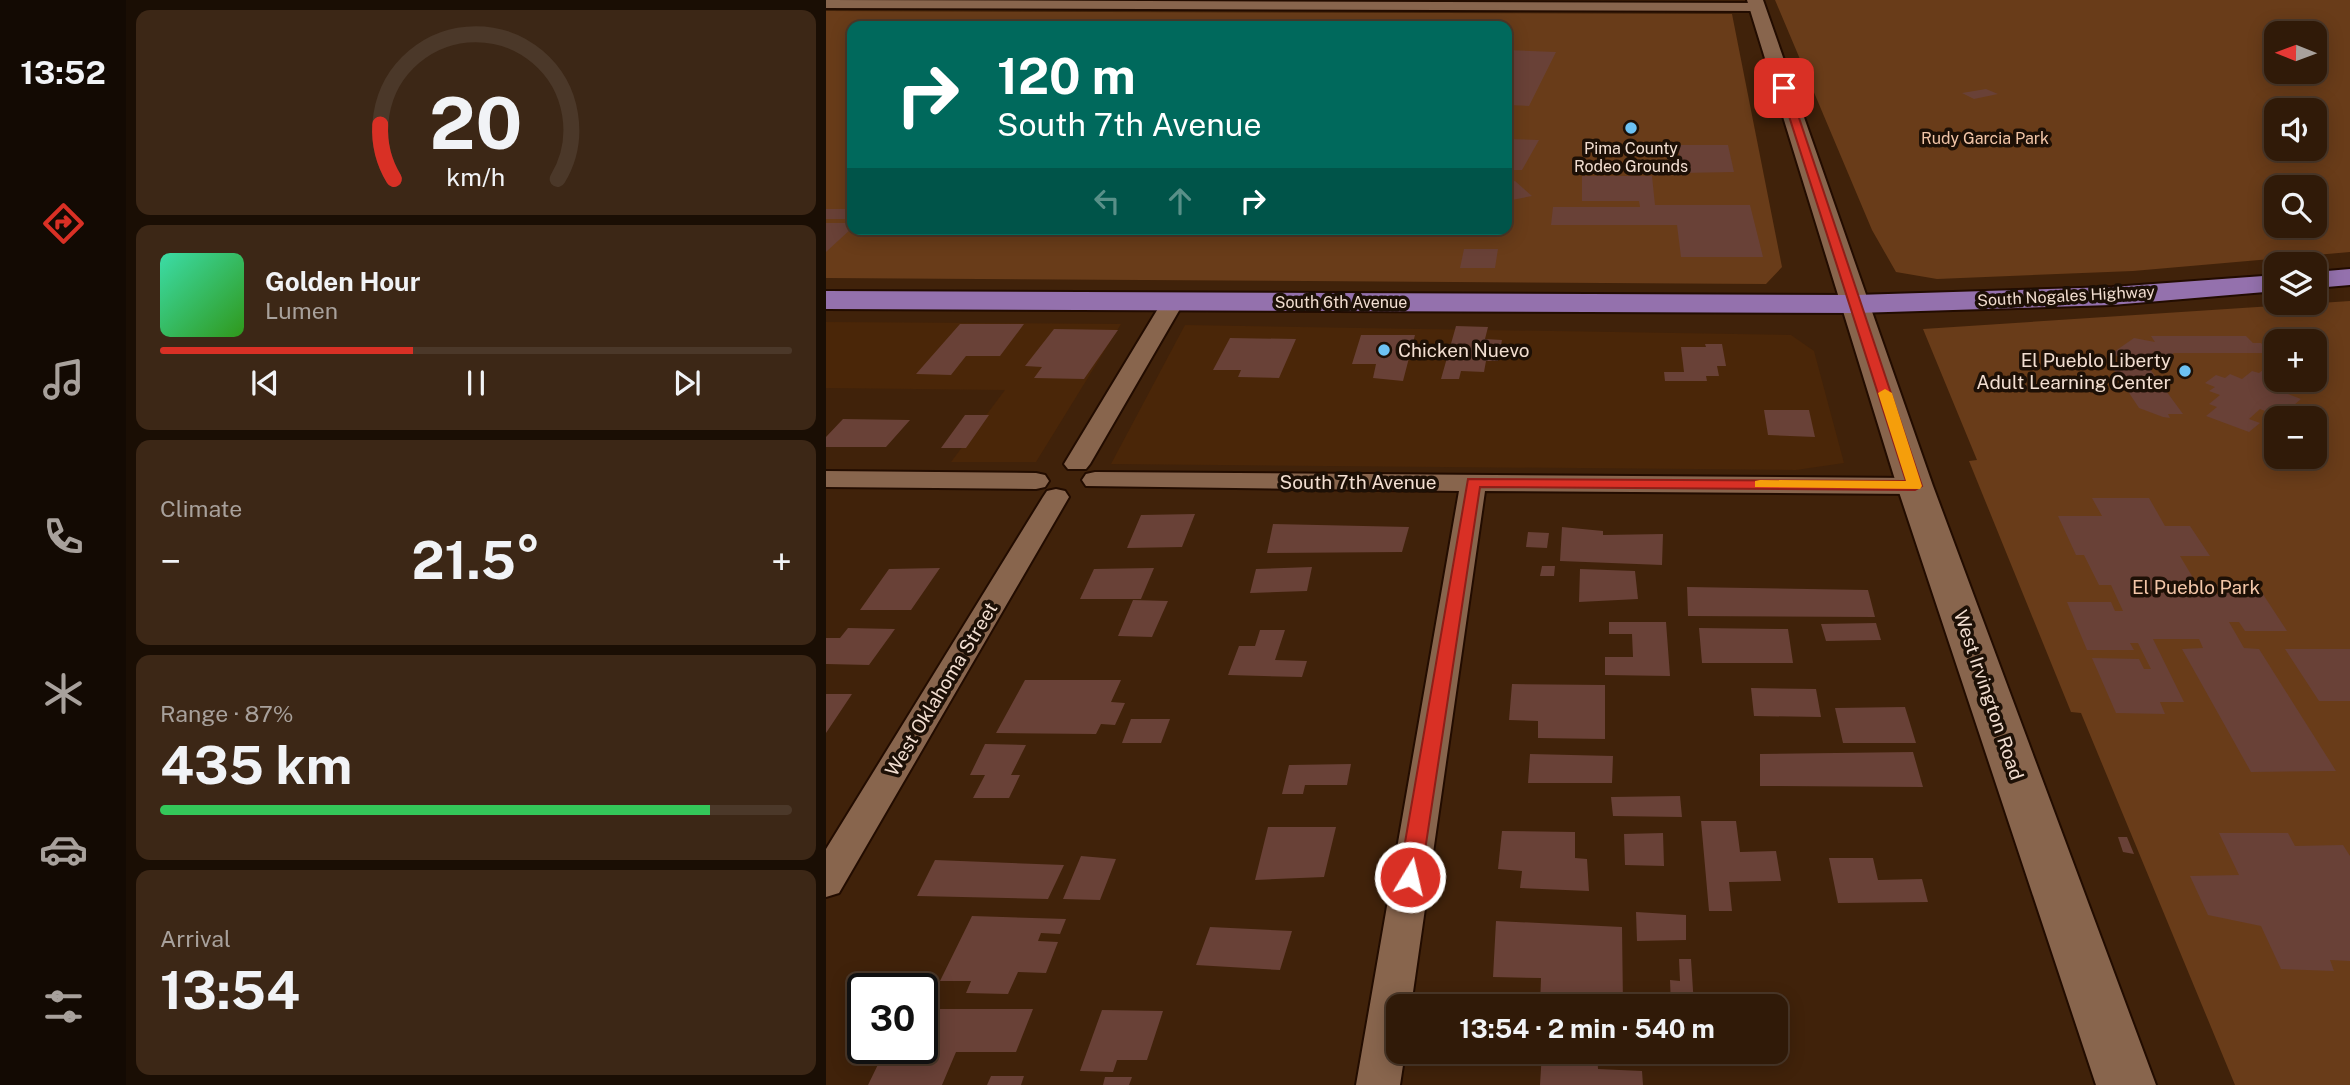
<!DOCTYPE html>
<meta charset="utf-8">
<style>
body{margin:0;font-family:"Public Sans",sans-serif;background:#3c2716;color:#f1f3f6;height:100vh;display:flex;flex-direction:column;font-size:26px;white-space:nowrap}
*{box-sizing:border-box;margin:0}
p{font-size:23px;color:#a8a19c}
.icon{flex:none;width:38px;height:38px;fill:none;stroke:currentColor;stroke-width:2;stroke-linecap:round;stroke-linejoin:round}
.map{position:relative;flex:1;overflow:hidden}
.details{display:flex;flex-direction:column;gap:10px;padding:10px;background:#1a0e04;width:700px}
.details>*{flex:none}
.hud{position:absolute;left:21px;top:21px;width:665px;height:214px;border-radius:14px;box-shadow:0 4px 18px #0003,0 0 0 2px #4b3829;background:#00695c;color:#fff;overflow:hidden}
.needle{width:46px;rotate:271deg}
.controls{position:absolute;left:1438px;top:21px;display:grid;gap:14px}
.controls a{display:grid;place-items:center;width:63px;height:63px;border-radius:14px;background:#301a08;box-shadow:0 4px 18px #0003,0 0 0 2px #4b3829;font-size:35px}
.speed{position:absolute;left:21px;top:973px;display:flex;gap:14px;font-size:35px;font-weight:700;text-align:center}
.speed>*{display:grid;place-content:center;width:91px;height:91px;border-radius:50%;background:#301a08;box-shadow:0 4px 18px #0003,0 0 0 2px #4b3829;line-height:1}
.speed .limit{border:4px solid #111;border-radius:10px;background:#fff;color:#111}
.pin{position:absolute;display:grid;place-items:center;width:60px;height:60px;color:#fff;margin:-30px;border-radius:14px;box-shadow:0 4px 10px #0006}
.me{position:absolute;width:77px;margin:-38px;rotate:9deg;stroke-linejoin:round;filter:drop-shadow(0 0 5px #0008)}
.turn{display:flex;align-items:center;gap:24px;height:147px;padding:0 35px;font-size:32px}
.turn .icon{width:91px;height:91px;stroke-width:2.5}
.turn b{display:block;font-size:49px;line-height:60px}
.lanes{display:flex;align-items:center;height:66px;padding:0 35px;background:#0003;justify-content:center;gap:35px;direction:ltr}
.lanes .off{opacity:.35}
.big{font-size:52px;font-weight:700;line-height:1.1}
.details .tile{flex:1;display:flex;flex-direction:column;justify-content:center;gap:10px;min-width:0;padding:0 24px;border-radius:14px;background:#3c2716}
.details .dial{align-items:center;gap:0}
.dial svg{height:182px;overflow:visible;fill:none;stroke:#4b3829;stroke-width:7;stroke-linecap:round;text-anchor:middle}
.dial text{fill:#f1f3f6;stroke:none}
.song{display:flex;align-items:center;gap:21px}
.cover{width:84px;height:84px;border-radius:10px;background:linear-gradient(135deg,hsl(160 70% 55%),hsl(110 70% 35%))}
.played{height:7px;border-radius:4px;background:linear-gradient(90deg,#d93025 40%,#4b3829 40%)}
.keys{display:flex;justify-content:space-around;direction:ltr}
.heat{display:flex;justify-content:space-between;align-items:center;font-size:38px;direction:ltr}
.charge{height:10px;border-radius:5px;background:linear-gradient(90deg,#34c759 87%,#4b3829 0)}
.trip{position:absolute;left:560px;top:994px;width:402px;height:70px;border-radius:14px;background:#301a08;box-shadow:0 4px 18px #0003,0 0 0 2px #4b3829;font-weight:700;line-height:70px;text-align:center}
main{display:flex;flex:1;min-height:0}
.dock{display:flex;flex-direction:column;width:126px;justify-content:space-around;align-items:center;background:#130a03;color:#a8a19c}
.dock .icon{width:49px;height:49px}
.dock .selected{color:#d93025}
.dock b{font-size:32px;color:#f1f3f6}
.map>svg:first-child{display:block}
.built{fill:#4a2608}
.green{fill:#693c19;fill-rule:evenodd}
.building{fill:#694137}
.lines{fill:none;stroke-linecap:round;stroke-linejoin:round}
.minor-casing{stroke:#220c00;stroke-width:4}
.secondary-casing{stroke:#220c00;stroke-width:4}
.primary-casing{stroke:#220c00;stroke-width:4}
.minor{fill:#88654d;fill-rule:evenodd}
.secondary{fill:#88654d;fill-rule:evenodd}
.primary{fill:#9471ad;fill-rule:evenodd}
.route{fill:#d93025;stroke:#8d1f18;stroke-width:2}
.slow{fill:#f59e0b}
.poi-dot{fill:#6dc2f3;stroke:#1d1006;stroke-width:2.5}
.labels{text-anchor:middle;dominant-baseline:central;stroke-width:7;stroke-linejoin:round;paint-order:stroke}
.far-park-label{font-size:16px;fill:#f3c6a8;stroke:#1d1006}
.far-poi-label{font-size:16px;fill:#f2ded1;stroke:#1d1006}
.far-street-label{font-size:16px;fill:#f2ded1;stroke:#1d1006}
.poi-label{font-size:19px;fill:#f2ded1;stroke:#1d1006;text-anchor:start}
.street-label{font-size:19px;fill:#f2ded1;stroke:#1d1006}
.park-label{font-size:19px;fill:#f3c6a8;stroke:#1d1006}
</style>
<main>
<nav class="dock">
<b>13:52</b>
<svg class="icon selected" aria-label="directions" viewBox="0 0 24 24"><path d="M12 3l9 9-9 9-9-9zM9 14v-3h6M13 9l2 2-2 2"/></svg>
<svg class="icon" aria-label="music" viewBox="0 0 24 24"><path d="M9 18V5l10-2v13"/><circle cx="6" cy="18" r="3"/><circle cx="16" cy="16" r="3"/></svg>
<svg class="icon" aria-label="phone" viewBox="0 0 24 24"><path d="M5 4h4l2 5-3 2q2 4 5 5l2-3 5 2v4C11 20 4 13 5 4z"/></svg>
<svg class="icon" aria-label="climate" viewBox="0 0 24 24"><path d="M12 3v18M4 7l16 10M4 17L20 7"/></svg>
<svg class="icon" aria-label="car" viewBox="0 0 24 24"><path d="M5 17H2v-5l4-1 3-4h7l3 4 3 1v5h-3M9 17h6M6 11h13"/><circle cx="7" cy="17" r="2"/><circle cx="17" cy="17" r="2"/></svg>
<svg class="icon" aria-label="filters" viewBox="0 0 24 24"><path d="M4 7h16M4 17h16"/><circle cx="9" cy="7" r="2"/><circle cx="15" cy="17" r="2"/></svg>
</nav>
<section class="details">
<div class="tile dial"><svg viewBox="0 0 100 80">
<path d="M14 69A42 42 0 1 1 86 69"/>
<path d="M14 69A42 42 0 0 1 8 45" stroke="#d93025"/>
<text x="50" y="56" font-size="32" font-weight="700">20</text>
<text x="50" y="72" font-size="11">km/h</text>
</svg></div>
<div class="tile">
<div class="song"><i class="cover"></i><div><b>Golden Hour</b><p>Lumen</p></div></div>
<div class="played"></div>
<div class="keys"><svg class="icon" aria-label="previous" viewBox="0 0 24 24"><path d="M18 5L8 12l10 7zM5 5v14"/></svg><svg class="icon" aria-label="pause" viewBox="0 0 24 24"><path d="M8 5v14M16 5v14"/></svg><svg class="icon" aria-label="next" viewBox="0 0 24 24"><path d="M6 5l10 7-10 7zM19 5v14"/></svg></div>
</div>
<div class="tile"><p>Climate</p>
<div class="heat"><a>−</a><b class="big">21.5°</b><a>+</a></div>
</div>
<div class="tile"><p>Range · 87%</p><b class="big">435 km</b><div class="charge"></div></div>
<div class="tile"><p>Arrival</p><b class="big">13:54</b></div>
</section>
<div class="map">
<svg width="1524" height="1085" viewBox="0 0 1524 1085">
<rect width="100%" height="100%" fill="#40220a"/>
<path class="built" d="M0,322L295,324L210,462H125L179,390L0,388Z
M359,325L965,335L988,351L1018,463L970,470L285,464Z"/>
<path class="green" d="M949,0H1524V252L1307,271L1111,279L1070,272L1046,230ZM1451,33H1489V72H1451ZM1451,110H1489V149H1451ZM1451,187H1489V226H1451Z
M0,11L906,14L956,267L940,284L0,278ZM26,26H681V229H26Z
M1524,301V1085H1409L1255,713L1245,712L1143,461L1151,460L1097,329ZM1451,341H1489V380H1451ZM1451,418H1489V457H1451Z"/>
<path class="building" d="M115,22L193,23L189,26H109Z
M681,50L730,52L703,106L681,105Z
M1160,89L1172,94L1148,99L1136,93Z
M681,139L713,140L696,170H681Z
M852,145H902L908,172L855,173Z
M756,176H826L829,205H924L937,257H855L851,225H725L727,207H814L813,201H756Z
M689,181L706,196L681,201V183Z
M0,209H26V219H0Z
M0,223H26V228L0,252Z
M638,249H672L669,268H634Z
M134,324H198L174,356H140L125,375L90,374Z
M630,326L662,327L659,339L676,340L672,361H660L658,372L635,371L633,379H615Z
M228,329L292,330L258,379L208,378L216,367L199,366Z
M535,335H589L577,381L547,378L550,364H526Z
M1325,336H1420L1427,343H1435L1444,353H1348L1324,369L1357,414H1342L1344,418L1337,417L1313,408L1284,364H1299L1294,357L1285,354L1308,338L1329,342Z
M404,338L470,339L453,378L412,377L415,370H387Z
M879,344H896L900,366H891L893,376H880L881,381H839L838,372H858L855,347H880Z
M1444,365L1451,367V380H1483L1474,388L1466,385L1457,392L1475,399L1454,417L1434,409L1423,419L1434,423L1423,432L1380,416L1391,407L1383,404L1394,395L1383,391L1389,387L1379,383L1390,375L1399,378L1404,374L1416,379L1426,371L1433,373Z
M938,410H983L989,437L942,435Z
M139,415H163L140,448H115Z
M17,419L84,420L60,447H0V437Z
M1266,498H1323L1339,526H1364L1384,556H1354L1372,586L1356,585L1360,593L1396,594L1391,585H1431L1461,631H1419L1413,622H1403L1418,648L1433,649L1510,771L1425,772L1356,649L1377,648L1373,639H1327L1358,702H1334L1339,714L1290,713L1266,658L1313,659L1318,669H1325L1312,643H1304L1308,650H1261L1241,602H1285L1289,611H1297L1285,585H1273L1258,555H1250L1232,516H1276Z
M369,514L356,547L301,548L315,515Z
M447,524L583,527L576,552L441,553Z
M736,527L777,531V535L837,534L836,565L734,561Z
M702,532L723,533L721,548L700,547Z
M716,566H729L728,576H714Z
M486,567L481,591L424,593L430,569Z
M114,568L85,610H34L63,569Z
M328,568L315,599H254L268,569Z
M754,569L809,571L812,599L753,602Z
M861,587L1042,590L1049,617L862,616Z
M307,600L342,601L326,637L292,636Z
M783,622H840L844,676L779,675V657H807L806,634H783Z
M1050,623L1055,640L1000,641L995,624Z
M22,628L69,629L43,665L0,664V638H14Z
M873,628L962,629L967,663H876Z
M434,630H459L449,660L481,661L476,677L402,675L413,646H429Z
M1459,649H1524V701H1493Z
M199,680H295L285,702L299,703L289,725L275,724L270,734L170,733Z
M686,684L779,685V739L712,738V721L683,720Z
M925,688L990,689L995,717L928,716Z
M0,694H26L0,733Z
M1079,707L1090,743H1017L1009,708Z
M305,719H344L335,743H296Z
M159,744L200,745L185,775H194L183,798H147L159,775H144Z
M1087,752L1097,787L934,786V754Z
M704,754L787,756L786,783H702Z
M525,764L521,785H479L477,794H456L463,765Z
M854,796L856,817L787,816L785,797Z
M875,821H910L914,852L950,851L955,881L903,882L906,911H883Z
M442,827H510L498,877L429,880Z
M676,831L749,832V858L761,859L763,891L694,888L696,871L672,869Z
M837,833L838,866L799,865L798,834Z
M1393,833H1462L1469,846L1517,845L1524,856V961L1504,960L1508,971L1455,969L1435,926L1382,915L1364,876L1413,875Z
M1292,837H1301L1308,854L1297,852Z
M255,856L290,859L274,900L237,899Z
M1003,858H1047L1052,880L1096,879L1102,902L1012,903Z
M109,860L238,865L222,899L91,896Z
M810,912L860,915V940L811,941Z
M146,916L240,919L234,934L215,933L212,941L232,942L220,973L192,972L182,994L140,993L145,981H114Z
M670,921L796,927L797,1006H714L715,978L667,977Z
M384,927L466,931L454,970L370,965Z
M853,959H865L868,1006H845L844,980L854,981Z
M96,1009H207L190,1052H130L116,1085H42L60,1048H96Z
M276,1010L337,1011L321,1060H291L287,1072L254,1071Z
M716,1052H771L772,1069L816,1071L817,1085H714Z
M165,1076H198L195,1085H161Z
M279,1077H306L303,1085H277Z"/>
<g class="lines">
<g class="minor-casing">
<path id="minor" d="M0,0L932,3L938,7L932,11L0,8Z
M347,296L358,302L264,464L260,469H242L238,464L336,302Z
M0,471L210,473L219,475L223,481L219,487L210,489L0,487Z
M269,472L1089,478L1098,480L1102,486L1098,492L1089,494L659,491L585,1006H572V1052H579L574,1085H530L633,491L260,486L256,480L260,474Z
M230,489L239,491L243,497L13,893L0,897V849L217,497L221,491Z"/>
</g>
<g class="secondary-casing">
<path id="secondary" d="M921,0H937L1107,486L1330,1085H1270L1071,486Z"/>
</g>
<g class="primary-casing">
<path id="primary" d="M1524,269V285L1489,288V272Z
M1451,275V291L1286,305L1030,313L0,309V291L1030,295L1286,287Z"/>
</g>
<use href="#minor" class="minor"/>
<use href="#secondary" class="secondary"/>
<use href="#primary" class="primary"/>
</g>
<path class="route" d="M958,85L963,88L1096,486L1089,490L654,487L595,877L592,883L584,886L577,883L573,877L642,479L1080,481L954,88Z"/>
<path class="slow" d="M1059,389L1066,393L1096,486L1094,489L929,487V481L934,480L1080,481L1052,393Z"/>
<g class="poi-dot">
<circle cx="805" cy="128" r="7"/>
<circle cx="558" cy="350" r="7"/>
<circle cx="1359" cy="371" r="7"/>
</g>
<g class="labels">
<g class="far-park-label">
<text x="1159" y="138">Rudy Garcia Park</text>
</g>
<g class="far-poi-label">
<text x="805" y="148">Pima County<tspan x="805" dy="18">Rodeo Grounds</tspan></text>
</g>
<g class="far-street-label">
<text transform="translate(1240 296) rotate(-3)">South Nogales Highway</text>
<text x="515" y="302">South 6th Avenue</text>
</g>
<g class="poi-label">
<text x="572" y="350">Chicken Nuevo</text>
<text x="1345" y="360" text-anchor="end">El Pueblo Liberty<tspan x="1345" dy="22">Adult Learning Center</tspan></text>
</g>
<g class="street-label">
<text x="532" y="482">South 7th Avenue</text>
<text transform="translate(115 689) rotate(-59)">West Oklahoma Street</text>
<text transform="translate(1163 695) rotate(71)">West Irvington Road</text>
</g>
<g class="park-label">
<text x="1370" y="587">El Pueblo Park</text>
</g>
</g>
</svg>
<div class="controls">
<a><svg class="needle" viewBox="-14 -14 28 28"><path d="M0-13l5 13h-10z" fill="#e53935"/><path d="M0 13l5-13h-10z" fill="#a8a19c"/></svg></a>
<a><svg class="icon" aria-label="sound" viewBox="0 0 24 24"><path d="M4 9h4l5-4v14l-5-4H4zM17 9q2 3 0 6"/></svg></a>
<a><svg class="icon" aria-label="search" viewBox="0 0 24 24"><circle cx="10" cy="10" r="6"/><path d="M15 15l6 6"/></svg></a>
<a><svg class="icon" aria-label="layers" viewBox="0 0 24 24"><path d="M12 4l9 5-9 5-9-5zM3 14l9 5 9-5"/></svg></a>
<a>+</a>
<a>−</a>
</div>
<div class="speed"><div class="limit">30</div></div>
<div class="pin" style="left:958px;top:88px;background:#d93025"><svg class="icon" aria-label="arrive" viewBox="0 0 24 24"><path d="M6 21V4h12l-3 4 3 4H6"/></svg></div>
<svg class="me" style="left:584px;top:877px" viewBox="-20 -20 40 40"><circle r="17" fill="#d93025" stroke="#fff" stroke-width="3"/><path d="M0-11L8 9 0 5-8 9z" fill="#fff"/></svg>
<div class="trip">13:54 · 2 min · 540 m</div>
<div class="hud">
<div class="turn"><svg class="icon" aria-label="right" viewBox="0 0 24 24"><path d="M7 20v-9h11M14 6l5 5-5 5"/></svg><div><b>120 m</b>South 7th Avenue</div></div>
<div class="lanes"><svg class="icon off" aria-label="left" viewBox="0 0 24 24"><path d="M17 20v-9H6M10 6l-5 5 5 5"/></svg><svg class="icon off" aria-label="ahead" viewBox="0 0 24 24"><path d="M12 20V5M6 11l6-6 6 6"/></svg><svg class="icon" aria-label="right" viewBox="0 0 24 24"><path d="M7 20v-9h11M14 6l5 5-5 5"/></svg></div>
</div>
</div>
</main>
